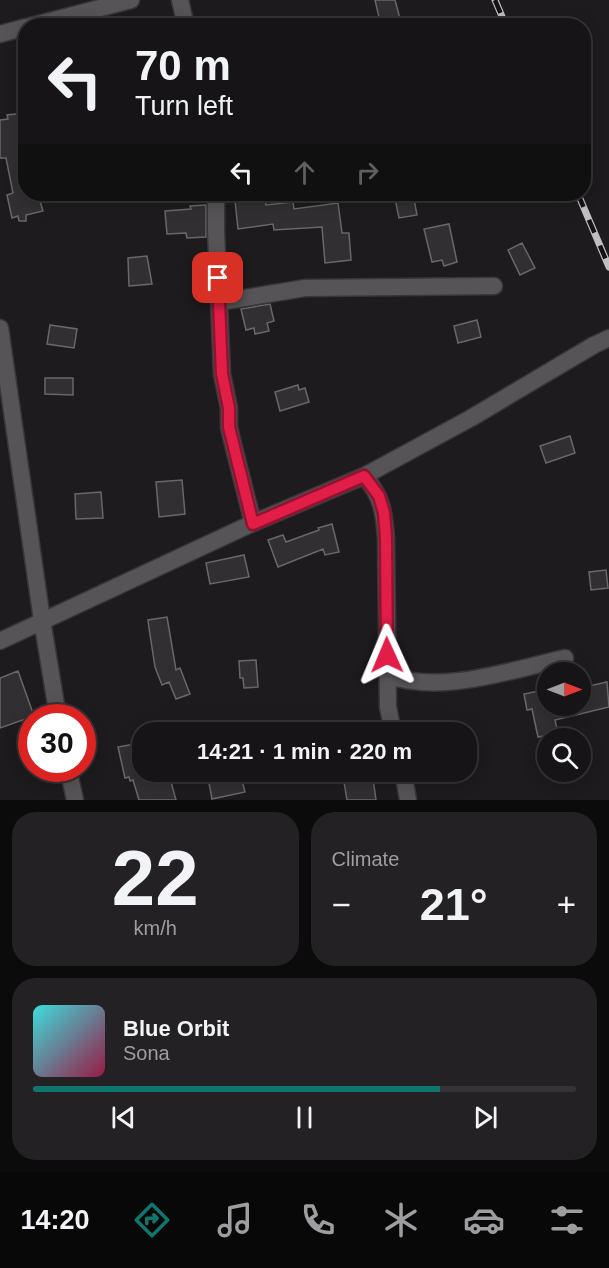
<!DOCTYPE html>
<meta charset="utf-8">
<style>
body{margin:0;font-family:Arial,sans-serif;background:#232123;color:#f1f3f6;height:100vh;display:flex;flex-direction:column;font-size:22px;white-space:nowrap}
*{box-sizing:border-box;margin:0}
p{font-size:20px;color:#9e9ea1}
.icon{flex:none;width:33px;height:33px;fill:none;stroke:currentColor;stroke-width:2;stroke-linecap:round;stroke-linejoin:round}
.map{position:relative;height:800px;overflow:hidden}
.details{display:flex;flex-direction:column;gap:12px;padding:12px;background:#0c0b0c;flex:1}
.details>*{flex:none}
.banner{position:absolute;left:18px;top:18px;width:573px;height:183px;border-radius:24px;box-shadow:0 3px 15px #0003,0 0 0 2px #353335;background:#161416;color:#f1f3f6;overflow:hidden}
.needle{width:39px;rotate:90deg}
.buttons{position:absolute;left:537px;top:662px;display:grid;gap:12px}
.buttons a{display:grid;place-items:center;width:54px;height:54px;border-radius:50%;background:#161416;box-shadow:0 3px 15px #0003,0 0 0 2px #353335;font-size:30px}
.speed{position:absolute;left:18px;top:704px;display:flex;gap:12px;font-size:30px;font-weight:700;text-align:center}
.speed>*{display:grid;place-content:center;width:78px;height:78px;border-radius:50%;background:#161416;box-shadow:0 3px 15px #0003,0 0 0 2px #353335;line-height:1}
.speed .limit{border:9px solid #d22;background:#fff;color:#111}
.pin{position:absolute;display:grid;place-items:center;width:51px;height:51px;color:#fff;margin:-26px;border-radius:12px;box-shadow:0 3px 9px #0006}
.me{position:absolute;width:66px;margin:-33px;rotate:359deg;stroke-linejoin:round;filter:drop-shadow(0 0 4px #0008)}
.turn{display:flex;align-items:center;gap:21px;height:126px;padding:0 18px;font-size:27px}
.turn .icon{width:78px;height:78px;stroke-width:2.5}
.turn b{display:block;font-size:42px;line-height:51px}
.lanes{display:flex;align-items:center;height:57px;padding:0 18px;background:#0003;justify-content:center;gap:30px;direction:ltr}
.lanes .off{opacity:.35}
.big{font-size:45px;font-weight:700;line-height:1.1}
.details .widget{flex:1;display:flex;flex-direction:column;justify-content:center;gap:9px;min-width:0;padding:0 21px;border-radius:24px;background:#232123}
.details .dial{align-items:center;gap:0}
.dial b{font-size:78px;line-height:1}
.song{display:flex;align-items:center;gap:18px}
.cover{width:72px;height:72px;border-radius:9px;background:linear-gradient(135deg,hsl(180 70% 55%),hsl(340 70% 35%))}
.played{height:6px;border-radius:3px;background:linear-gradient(90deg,#0f766e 75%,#353335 75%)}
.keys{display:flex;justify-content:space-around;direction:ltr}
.heat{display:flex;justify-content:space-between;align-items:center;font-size:33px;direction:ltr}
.details .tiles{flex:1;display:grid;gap:12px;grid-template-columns:1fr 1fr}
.widget:last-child{grid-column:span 2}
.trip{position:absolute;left:132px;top:722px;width:345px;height:60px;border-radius:24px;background:#161416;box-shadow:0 3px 15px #0003,0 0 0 2px #353335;font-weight:700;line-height:60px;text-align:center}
.menu{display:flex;height:96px;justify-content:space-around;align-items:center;background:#090809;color:#9e9ea1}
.menu .icon{width:42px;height:42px}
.menu .current{color:#0f766e}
.menu b{font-size:27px;color:#f1f3f6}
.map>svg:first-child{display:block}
.building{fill:#312f32;stroke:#69676a;stroke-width:1.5}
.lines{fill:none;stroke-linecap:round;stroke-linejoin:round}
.minor-casing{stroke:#373638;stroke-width:19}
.minor{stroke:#565457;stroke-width:16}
.rail-casing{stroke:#bfbec0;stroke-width:7}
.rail{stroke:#141215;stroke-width:4.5;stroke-dasharray:14;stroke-linecap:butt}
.route-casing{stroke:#92132f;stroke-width:15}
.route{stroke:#e11d48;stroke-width:10}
</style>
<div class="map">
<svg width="609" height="800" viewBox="0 0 609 800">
<rect width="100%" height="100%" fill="#1d1b1e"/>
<path class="building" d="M375,0H395L402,26H381Z
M24,113L26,194H38L43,211L26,215V221H19L18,216L12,218L7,195L13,193L6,158H0V120L8,119L7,115Z
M394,194H413L417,215L399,218Z
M265,198L266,205L293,202L294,209L338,203L342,233H349L351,260L325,263L322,227L274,230L273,224L238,229L235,201Z
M206,205V237L187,238L186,233L167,234L165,211L191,209L190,206Z
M449,224L457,262L444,266L442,260L432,262L424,229Z
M522,243L535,268L520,275L508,250Z
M147,256L152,284L129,286L128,258Z
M270,304L274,321L267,323L269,331L255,334L254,328L246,330L241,309Z
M477,320L481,337L458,343L454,326Z
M50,325L77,329L74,348L47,344Z
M45,378H73V395L45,394Z
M298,385L299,390L305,388L309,402L280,411L275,392Z
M570,436L575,453L546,463L540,446Z
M182,480L185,514L159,517L156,482Z
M101,492L103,518L76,519L75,494Z
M332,524L339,552L325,555L323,549L278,567L268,540L283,535L286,542L319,530L318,528Z
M244,555L249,577L210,584L206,563Z
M606,570L608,588L591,590L589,572Z
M167,617L176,670L180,668L190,694L176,699L169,682L162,685L155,667L149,628L148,620Z
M256,660L258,687L244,688L243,678H240L239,661Z
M18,671L34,716L0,728V678Z
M607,682L609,707L555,720L558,733L538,737L532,709L527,710L524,694L548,689V705H580V688Z
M141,743L142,771H168L176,800H139L133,780L130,781L129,777L125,778L118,747Z
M372,771L376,800H347L343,776Z
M241,776L245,792L212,799L209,783Z"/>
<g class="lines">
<g class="minor-casing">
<path id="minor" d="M180,0L186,26
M31,26L131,0
M0,34L26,27
M216,194V231L222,374L229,408V427L233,444L253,523
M220,302L305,288L494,286
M0,328L42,620L58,717
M364,476C382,496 384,512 386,538L388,707L393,732
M0,641L253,523L364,476L471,418L594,345L609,338
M388,675C441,695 511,670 565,658
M68,768L75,800
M403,771L408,800"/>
</g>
<use href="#minor" class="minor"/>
<g class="rail-casing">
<path id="rail" d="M495,0L506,26
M578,194L609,267"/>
</g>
<use href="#rail" class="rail"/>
</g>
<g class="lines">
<g class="route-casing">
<path id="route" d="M218,278L222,374L229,408V427L253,524L364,476L379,496L384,513L386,538L387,655"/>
</g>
<use href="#route" class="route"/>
</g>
</svg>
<div class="buttons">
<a><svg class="needle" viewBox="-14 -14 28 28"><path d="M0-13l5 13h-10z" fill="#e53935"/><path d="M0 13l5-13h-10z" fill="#9e9ea1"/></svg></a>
<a><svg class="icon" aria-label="search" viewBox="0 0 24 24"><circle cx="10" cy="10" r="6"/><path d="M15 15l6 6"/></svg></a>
</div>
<div class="speed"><div class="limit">30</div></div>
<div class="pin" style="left:218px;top:278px;background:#d93025"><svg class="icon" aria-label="arrive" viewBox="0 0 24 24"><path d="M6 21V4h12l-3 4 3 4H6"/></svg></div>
<svg class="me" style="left:387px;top:655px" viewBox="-20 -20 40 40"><path d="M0-17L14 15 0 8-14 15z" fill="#e11d48" stroke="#fff" stroke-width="4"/></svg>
<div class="trip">14:21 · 1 min · 220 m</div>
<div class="banner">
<div class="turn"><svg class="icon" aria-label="left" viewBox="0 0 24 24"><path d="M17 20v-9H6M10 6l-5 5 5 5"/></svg><div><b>70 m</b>Turn left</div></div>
<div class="lanes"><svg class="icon" aria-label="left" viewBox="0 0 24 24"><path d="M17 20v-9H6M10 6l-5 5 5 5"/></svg><svg class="icon off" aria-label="ahead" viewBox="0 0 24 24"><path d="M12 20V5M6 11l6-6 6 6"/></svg><svg class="icon off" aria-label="right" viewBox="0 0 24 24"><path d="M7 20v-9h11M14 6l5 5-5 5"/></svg></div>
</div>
</div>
<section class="details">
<div class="tiles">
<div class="widget dial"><b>22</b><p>km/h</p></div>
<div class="widget"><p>Climate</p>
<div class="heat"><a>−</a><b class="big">21°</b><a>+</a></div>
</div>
<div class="widget">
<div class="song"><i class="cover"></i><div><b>Blue Orbit</b><p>Sona</p></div></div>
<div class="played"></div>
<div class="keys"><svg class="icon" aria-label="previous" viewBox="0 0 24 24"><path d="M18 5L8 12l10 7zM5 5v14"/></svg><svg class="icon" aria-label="pause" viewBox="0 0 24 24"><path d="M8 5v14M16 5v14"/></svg><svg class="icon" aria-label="next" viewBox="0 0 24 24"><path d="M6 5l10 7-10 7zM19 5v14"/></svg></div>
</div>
</div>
</section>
<nav class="menu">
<b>14:20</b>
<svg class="icon current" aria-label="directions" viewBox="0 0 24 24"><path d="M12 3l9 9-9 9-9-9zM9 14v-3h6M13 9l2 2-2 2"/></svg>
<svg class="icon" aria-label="music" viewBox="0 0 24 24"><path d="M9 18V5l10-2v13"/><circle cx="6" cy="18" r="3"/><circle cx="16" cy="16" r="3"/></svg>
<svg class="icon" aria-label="phone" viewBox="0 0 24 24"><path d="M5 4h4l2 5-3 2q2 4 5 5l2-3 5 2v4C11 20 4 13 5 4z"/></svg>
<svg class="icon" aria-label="climate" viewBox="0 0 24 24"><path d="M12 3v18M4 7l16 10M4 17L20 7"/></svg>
<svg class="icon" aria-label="car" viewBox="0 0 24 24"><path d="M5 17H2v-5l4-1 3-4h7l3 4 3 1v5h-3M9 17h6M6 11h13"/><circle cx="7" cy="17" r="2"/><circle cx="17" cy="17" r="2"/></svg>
<svg class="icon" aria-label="filters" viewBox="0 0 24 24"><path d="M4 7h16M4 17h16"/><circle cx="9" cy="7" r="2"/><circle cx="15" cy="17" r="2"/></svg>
</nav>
